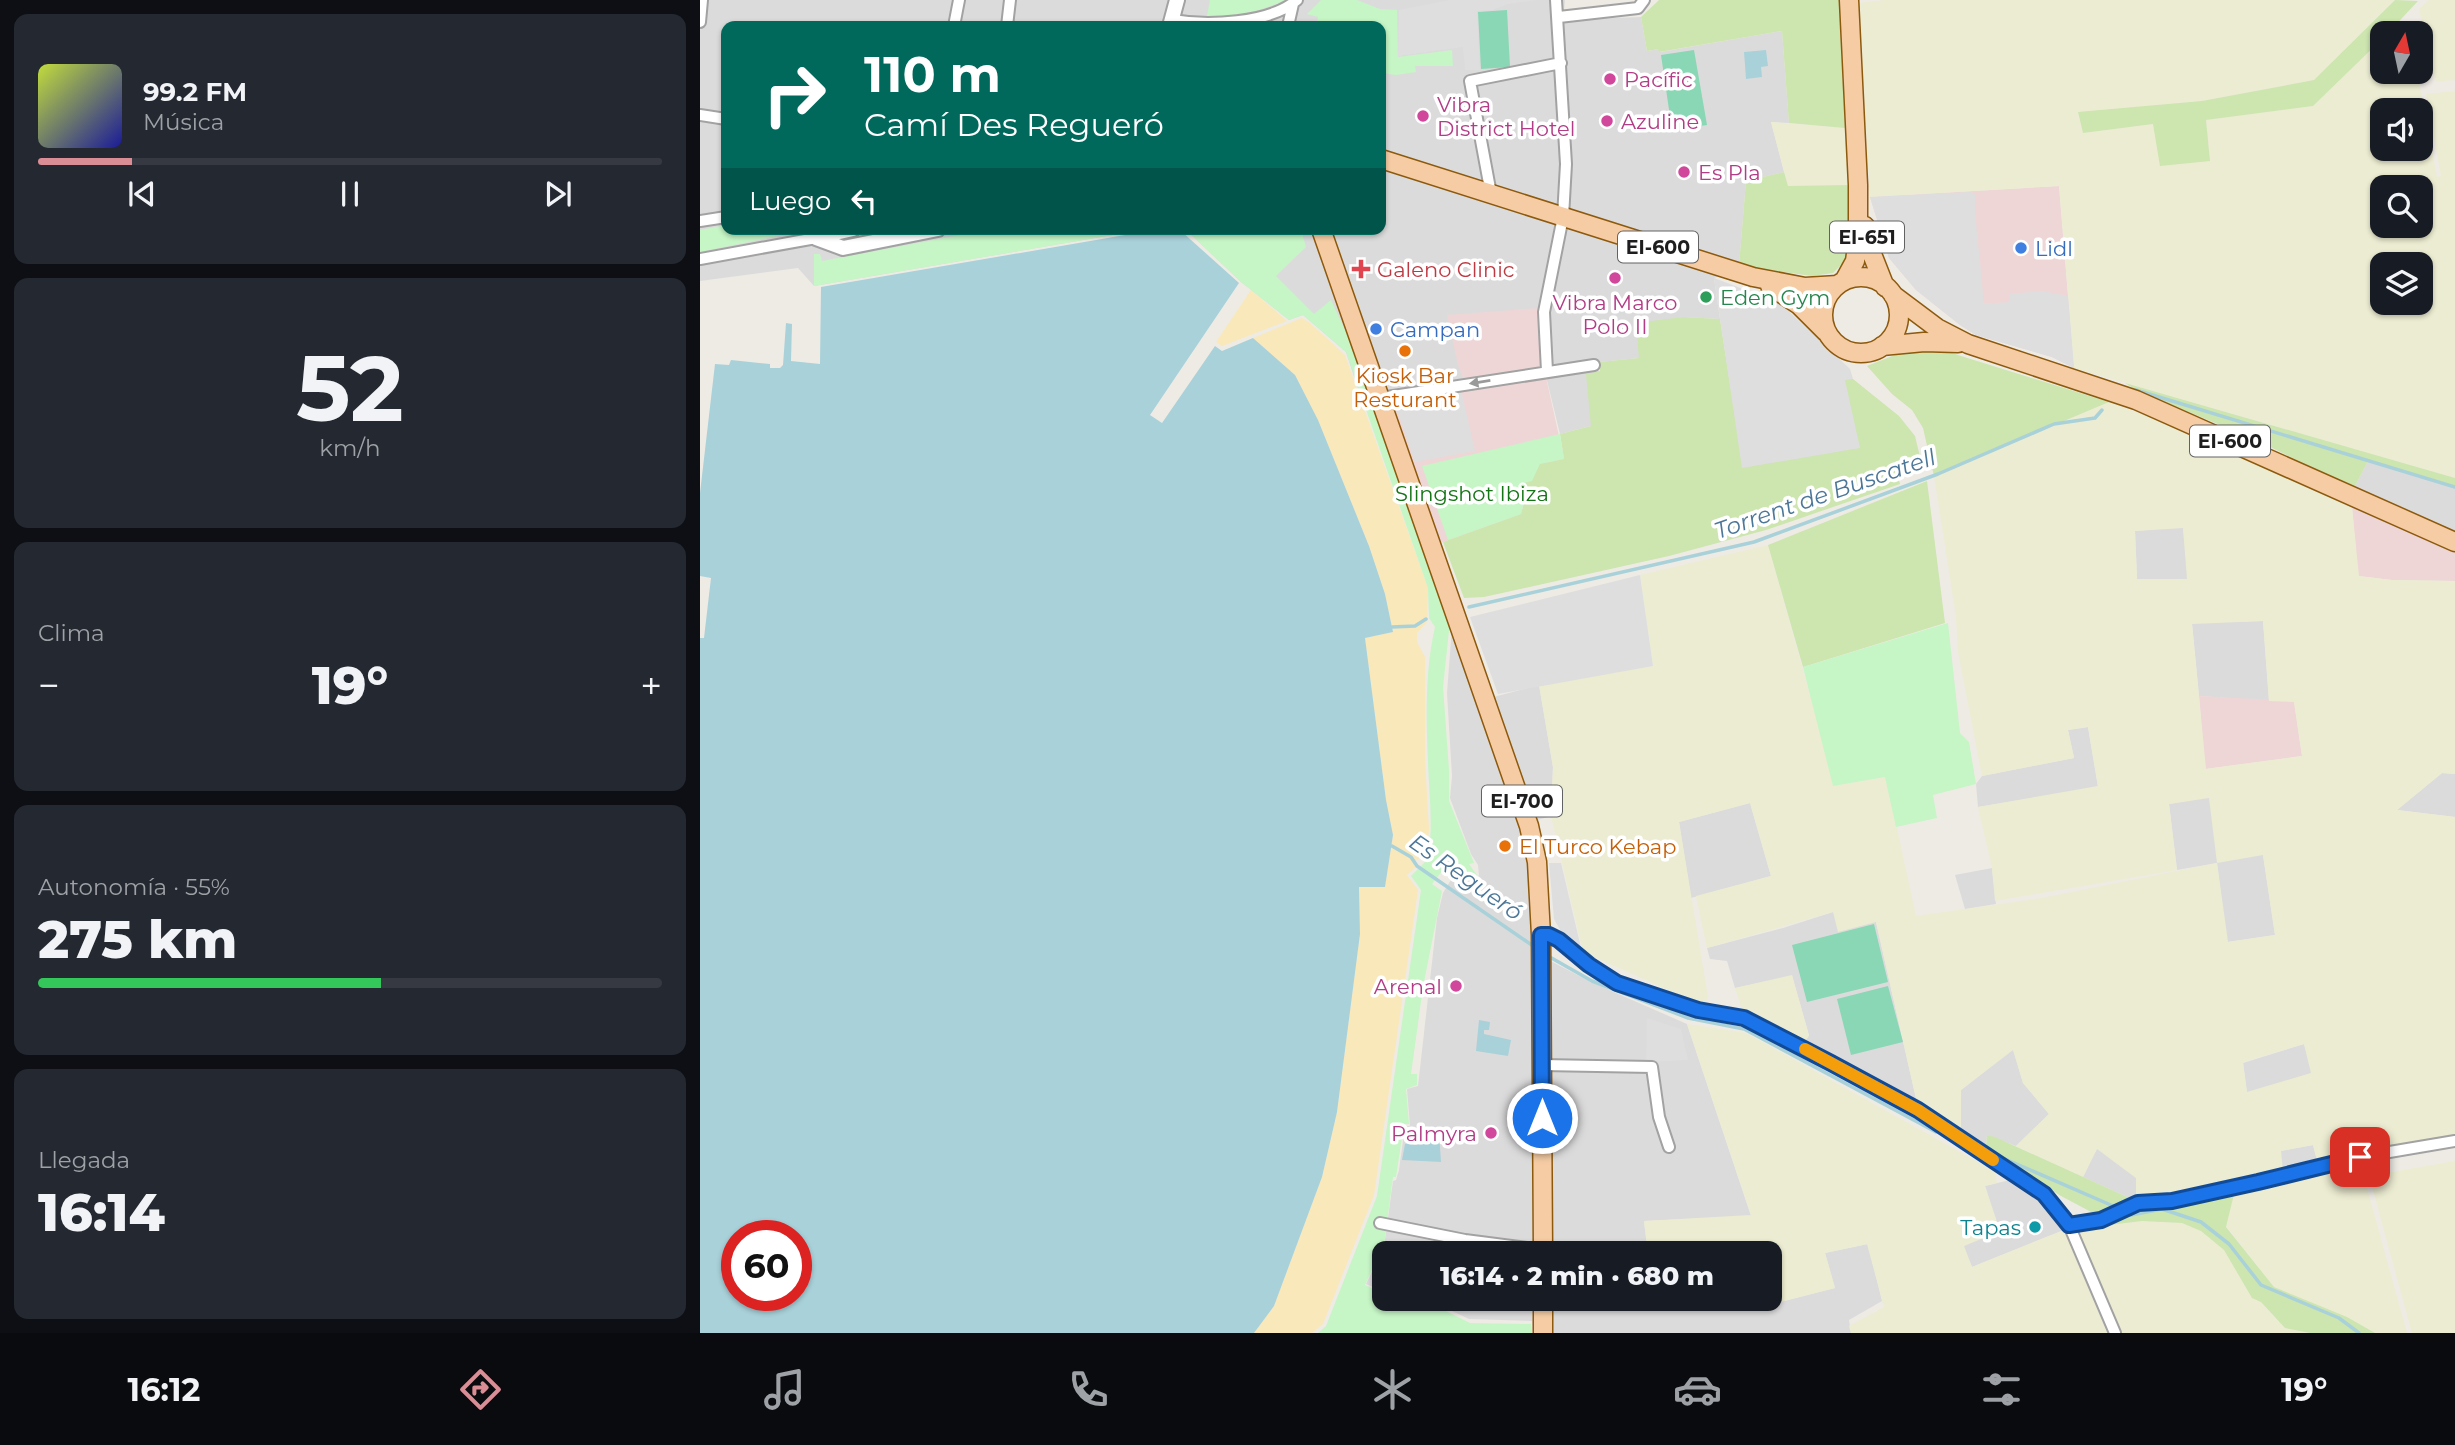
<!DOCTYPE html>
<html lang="es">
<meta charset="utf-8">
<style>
body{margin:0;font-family:Montserrat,sans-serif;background:#242831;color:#f1f3f6;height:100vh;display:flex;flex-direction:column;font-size:26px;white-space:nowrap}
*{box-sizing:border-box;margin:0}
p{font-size:23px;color:#9ea1a6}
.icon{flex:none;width:38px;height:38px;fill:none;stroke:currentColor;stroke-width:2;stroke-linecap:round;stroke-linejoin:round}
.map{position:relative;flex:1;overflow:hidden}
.sheet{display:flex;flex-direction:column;gap:14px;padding:14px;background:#0d0f14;width:700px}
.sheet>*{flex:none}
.banner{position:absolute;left:21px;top:21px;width:665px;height:214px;border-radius:14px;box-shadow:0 2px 5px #0004;background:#00695c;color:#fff;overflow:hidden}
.needle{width:46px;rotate:9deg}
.fabs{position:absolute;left:1670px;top:21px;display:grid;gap:14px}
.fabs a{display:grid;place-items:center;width:63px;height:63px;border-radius:14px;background:#171b24;box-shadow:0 2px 5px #0004;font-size:35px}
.speed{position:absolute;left:21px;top:1220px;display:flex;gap:14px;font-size:35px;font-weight:700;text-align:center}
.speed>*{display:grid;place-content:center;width:91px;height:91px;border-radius:50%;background:#171b24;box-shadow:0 2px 5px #0004;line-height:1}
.speed .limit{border:10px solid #d22;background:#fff;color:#111}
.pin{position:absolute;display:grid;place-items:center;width:60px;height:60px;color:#fff;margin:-30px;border-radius:14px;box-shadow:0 4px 10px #0006}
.me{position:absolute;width:77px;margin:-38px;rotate:0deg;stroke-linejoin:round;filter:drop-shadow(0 0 5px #0008)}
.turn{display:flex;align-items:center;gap:24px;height:147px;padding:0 28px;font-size:32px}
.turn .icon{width:91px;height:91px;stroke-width:2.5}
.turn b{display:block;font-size:49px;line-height:60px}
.then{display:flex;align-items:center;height:66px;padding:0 28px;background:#0003;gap:14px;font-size:26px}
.big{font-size:52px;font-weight:800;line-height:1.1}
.sheet .widget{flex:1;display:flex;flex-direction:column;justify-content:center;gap:10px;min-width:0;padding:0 24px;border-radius:14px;background:#242831}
.sheet .dial{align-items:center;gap:0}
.dial b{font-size:91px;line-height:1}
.song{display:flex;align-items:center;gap:21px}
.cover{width:84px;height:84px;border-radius:10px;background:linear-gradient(135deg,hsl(70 70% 55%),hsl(240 70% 35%))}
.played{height:7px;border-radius:4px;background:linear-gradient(90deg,#da8d94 15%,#363941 15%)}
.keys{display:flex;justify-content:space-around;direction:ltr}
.heat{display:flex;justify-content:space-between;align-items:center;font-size:38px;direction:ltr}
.charge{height:10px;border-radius:5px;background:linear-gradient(90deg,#34c759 55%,#363941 0)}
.trip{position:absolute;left:672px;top:1241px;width:410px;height:70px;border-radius:14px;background:#171b24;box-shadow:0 2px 5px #0004;font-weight:800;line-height:70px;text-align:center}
.dock{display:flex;height:112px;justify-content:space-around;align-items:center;background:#090b0e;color:#9ea1a6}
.dock .icon{width:49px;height:49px}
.dock .on{color:#da8d94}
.dock b{font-size:32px;color:#f1f3f6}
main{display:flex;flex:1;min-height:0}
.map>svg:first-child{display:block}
.residential{fill:#dcdbdb}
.commercial{fill:#eed6d6}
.farmland{fill:#ececd2;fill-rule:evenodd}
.grass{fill:#cde5af}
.sand{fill:#f9e8b9}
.park{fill:#c6f5c6}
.pitch{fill:#89d7b4}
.parking{fill:#dedede}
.water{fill:#a9d1d9;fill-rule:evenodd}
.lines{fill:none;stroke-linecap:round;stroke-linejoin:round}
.stream{stroke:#a9d1d9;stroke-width:3.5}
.minor-casing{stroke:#a2a2a2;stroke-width:14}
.tertiary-casing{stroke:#a2a2a2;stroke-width:18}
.primary-casing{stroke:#8d590c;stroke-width:21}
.minor{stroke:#fff;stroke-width:10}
.tertiary{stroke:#fff;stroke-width:14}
.primary{stroke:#f5cca4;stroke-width:18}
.oneway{fill:#9a9a9a}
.route-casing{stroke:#114b97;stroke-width:18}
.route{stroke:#1a73e8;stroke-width:12}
.slow{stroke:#f59e0b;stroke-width:12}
.hotel-dot{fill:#d1479c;stroke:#fff;stroke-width:2.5}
.shop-dot{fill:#3f7fe0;stroke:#fff;stroke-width:2.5}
.health-dot{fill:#e0444e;stroke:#fff;stroke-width:2.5}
.leisure-dot{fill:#2e9e5b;stroke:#fff;stroke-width:2.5}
.food-dot{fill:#e8710a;stroke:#fff;stroke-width:2.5}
.culture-dot{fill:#0f9aa8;stroke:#fff;stroke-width:2.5}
.labels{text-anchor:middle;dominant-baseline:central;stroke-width:7;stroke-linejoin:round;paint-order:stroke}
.shield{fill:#fff;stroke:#626262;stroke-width:2}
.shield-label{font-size:19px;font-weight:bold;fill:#1e1e1e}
.hotel-label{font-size:21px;fill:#b23c85;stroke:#fff;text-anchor:start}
.shop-label{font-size:21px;fill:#366cbe;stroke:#fff;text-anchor:start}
.health-label{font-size:21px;fill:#be3a42;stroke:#fff;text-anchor:start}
.leisure-label{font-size:21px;fill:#27864d;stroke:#fff;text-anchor:start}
.food-label{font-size:21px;fill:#c56008;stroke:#fff}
.park-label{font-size:21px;fill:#147515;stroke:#fff}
.culture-label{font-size:21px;fill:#0d838f;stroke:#fff;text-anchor:end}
.water-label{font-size:23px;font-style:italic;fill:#4c7798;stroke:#fff}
</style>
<main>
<section class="sheet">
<div class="widget">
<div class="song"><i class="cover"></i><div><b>99.2 FM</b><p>Música</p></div></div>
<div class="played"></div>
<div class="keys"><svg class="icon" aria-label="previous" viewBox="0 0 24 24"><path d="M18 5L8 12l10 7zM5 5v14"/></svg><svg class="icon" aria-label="pause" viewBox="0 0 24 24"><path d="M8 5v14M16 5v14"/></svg><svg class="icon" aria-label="next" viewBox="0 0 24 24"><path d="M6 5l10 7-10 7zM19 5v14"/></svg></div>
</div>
<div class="widget dial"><b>52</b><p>km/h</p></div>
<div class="widget"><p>Clima</p>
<div class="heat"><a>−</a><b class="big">19°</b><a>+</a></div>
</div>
<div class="widget"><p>Autonomía · 55%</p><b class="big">275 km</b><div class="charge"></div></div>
<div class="widget"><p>Llegada</p><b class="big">16:14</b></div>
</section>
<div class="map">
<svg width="1755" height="1333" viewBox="0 0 1755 1333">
<rect width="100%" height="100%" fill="#eeebe5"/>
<path class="residential" d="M0,0H865L863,20L941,17L947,51L958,49L960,52L1082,31L1089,123L1071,122L1084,172L1046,181L1039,266L1014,278L1020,319L983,317L970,320L939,358L900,362L891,426L860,434L844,368L660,395L646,352L603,315L589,320L541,282L485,229H681V26H26V229H448L114,286L98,268L0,281Z
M1668,461L1755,487V532L1654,488Z
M1483,527L1488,579H1437L1435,531Z
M1563,621L1569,701L1499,696L1492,623Z
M752,627L778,701L839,685L853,767L851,816L821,825L830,861L833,952L891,982L987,1024L1051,1216L944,1221L948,1253H684V1292L666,1284L677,1261L683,1254L693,1181L696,1180L699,1170L705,1126H710L707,1089L718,1086L737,918L743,893L755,873L773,884L779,875L778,865L771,854L750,798L752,776L747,693Z
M1388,727L1398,787L1278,807L1276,784L1282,776L1374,758L1368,730Z
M1742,773L1755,774V817L1697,810Z
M1509,797L1563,855L1575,935L1527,942L1517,863L1477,870L1469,804Z
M1050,803L1071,876L991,898L979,822Z
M1292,868L1296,904L1265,909L1255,875Z
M1133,912L1176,922L1217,1103L1105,1041L1109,1035L1092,976L1035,988L1027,961L1010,959L1007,948L1083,928Z
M1604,1044L1612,1073L1547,1093L1543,1063Z
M1313,1049L1323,1083L1349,1114L1316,1146L1287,1135L1286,1148L1261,1128V1090Z
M1613,1145L1618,1164L1583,1172L1580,1151Z
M1397,1148L1437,1178L1436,1201L1383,1177Z
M1310,1180L1345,1203L1364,1230L1272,1267L1263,1246L1299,1231L1285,1186Z
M1168,1244L1182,1301L1149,1320L1151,1333H833L832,1321L769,1319L727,1299L1005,1298L1010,1301L1080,1302L1135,1288L1125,1253Z"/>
<path class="commercial" d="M1359,186L1374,368L1352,357L1276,335L1260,325L1216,290L1189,258L1170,197Z
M839,308L844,368L864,459L824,502L821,514L743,542L723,546L669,393L764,380L758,365L747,315Z
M1652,507L1755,550V581L1692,580L1658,576Z
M1499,696L1594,701L1602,756L1505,769Z"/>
<path class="farmland" d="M1185,0H1695L1614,80L1502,101L1378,113L1383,133L1453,124L1510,160L1506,120L1613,106L1682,39V72H1717L1737,177L1741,176L1726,94L1755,91V478L1374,368L1359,186L1170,197L1158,3ZM1682,110H1720V149H1682ZM1682,187H1720V226H1682ZM1682,264H1720V303H1682Z
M1729,0H1755V80L1736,82L1719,9Z
M1071,122L1145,128L1149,185L1088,186Z
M1409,402L1478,427L1652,507L1659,576L1692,580L1755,581V774L1742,773L1697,810L1755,817V1138L1618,1164L1613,1145L1581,1151L1583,1172L1436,1201V1178L1397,1149L1383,1177L1316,1146L1349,1114L1323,1083L1313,1050L1261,1090V1128L1217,1103L1176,922L1138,932L1133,912L1007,948L996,896L1071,876L1050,803L979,822L1008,997L1004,1006L883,952L851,816L853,767L839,685L953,666L940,575L1068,545L1116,716L1133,786L1186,777L1216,916L1342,898L1517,863L1509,798L1469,804L1477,870L1295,901L1292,868L1278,807L1398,786L1388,727L1368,730L1374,758L1282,776L1258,652L1256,617L1234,476ZM1483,528L1487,579H1437L1435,531ZM1563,621L1569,701L1594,702L1602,756L1506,769L1492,624ZM1563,855L1575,935L1528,942L1517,863ZM1604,1044L1611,1073L1547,1092L1543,1062Z
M1092,975L1109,1036L1105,1041L1065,1020L1043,1013L1035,988Z
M987,1024L1046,1033L1294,1171L1297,1183L1285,1186L1300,1231L1264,1246L1272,1267L1364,1230L1407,1333H1151L1149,1326L1184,1307L1167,1244L1125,1253L1135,1288L1080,1302L1010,1301L1005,1299L1069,1298V1253H948L944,1221L1051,1215Z
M1755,1161V1333H1712L1669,1176Z
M1655,1164L1662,1170L1707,1333H1675L1647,1317L1574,1287L1526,1226L1535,1190Z
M1442,1221L1481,1223L1501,1231L1524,1250L1552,1298L1561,1302L1585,1328L1610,1333H1421L1377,1229Z"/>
<path class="grass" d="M959,0H1139L1145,128L1089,123L1082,31L959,52L958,49L947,51L941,17Z
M1695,0L1718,1L1688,33H1682V39L1613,106L1506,120L1510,161L1460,166L1453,124L1383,133L1378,112L1502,101L1614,80Z
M1084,172L1088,186L1149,185L1150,251L1143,263L1133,273L1112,276L1039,266L1046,181Z
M983,317L1020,319L1043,467L1145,379H1153L1199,416L1215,436L1222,465L1198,477L1200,484L1066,530L969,556L784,597L764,598L743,542L821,514L824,502L820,484L840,464L864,459L860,434L891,426L886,374L900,371V362L939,358L936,323Z
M1244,350L1261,356L1409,402L1234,476L1223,428L1212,410L1192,394L1167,366L1200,353Z
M1425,383L1755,478V487L1668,461L1654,488L1556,440L1436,390Z
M1227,481L1245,623L1103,667L1068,545Z
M1287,1135L1295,1137L1436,1201L1395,1214L1361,1196L1286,1148Z
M1535,1190L1526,1227L1574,1287L1647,1317L1675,1333H1610L1585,1328L1561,1302L1552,1298L1524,1250L1501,1231L1482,1223L1442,1221L1377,1229L1412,1220L1429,1211Z"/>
<path class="sand" d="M551,290L587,321L522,346L516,342Z
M602,318L610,323L645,355L728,588L727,622L717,633V642L725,657V759L729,830L726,851L728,854L716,860L717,866L707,875L718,890L674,1195L623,1324L612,1333H554L574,1306L622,1177L637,1112L660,934L659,886L685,887L693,835L686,800L665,638L693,632L685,594L669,546L618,420L595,375L553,338Z"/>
<path class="park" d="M510,0H585C560,12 535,17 507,16Z
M621,0H657L680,9L697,10L698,57L752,50L753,66H715L716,72L696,75L681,73V26H638L617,23L618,17L607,14Z
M26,225V229H99L97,232L0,252V230Z
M292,229H448L114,286V254H120L122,261Z
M485,229H601L606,247L576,276L614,314L631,300L650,341L750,621L743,687L749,770V801L774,863L769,864L777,875L773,882L746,866L732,884L742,891L723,987L711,1074H717V1085L706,1089L709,1124H704L696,1177H693L683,1252L677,1259L665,1285L684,1293V1298L722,1299L770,1323L831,1324L832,1333H618L626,1326L677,1196L721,890L711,876L732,855L729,850C733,821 729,793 728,763C726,718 725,670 735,627L729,618L728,588L646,352L603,315L589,320L541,282Z
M860,434L864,459L840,464L832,481L820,484L824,502L821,514L748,540L722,466Z
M1248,623L1260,733L1269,742L1276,784L1233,795L1237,818L1196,827L1185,777L1133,786L1103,667Z"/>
<path class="pitch" d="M807,10L810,67L781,69L778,12Z
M994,50L1007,125L972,130L961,55Z
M1174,924L1188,982L1107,1002L1092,945Z
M1188,986L1203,1042L1151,1055L1137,999Z"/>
<path class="parking" d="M750,0H838L808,4L792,10L777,11L780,70H765L763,47L698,56L699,10Z
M1270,192L1276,194L1275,211L1284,304L1310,302L1309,294L1342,291L1368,296L1374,368L1352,357L1276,335L1260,325L1216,290L1189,258L1170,197Z
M1014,278L1080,303L1150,369L1153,379L1145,380L1160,448L1042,468Z
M761,390L775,451L715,462L694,401Z
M940,575L953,666L798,694L770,617Z
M849,863H861L882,952L863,935L854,919Z
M947,1018L981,1029L988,1060L946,1062Z"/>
<path class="water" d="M1066,50L1068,66L1061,67L1062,77L1046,79L1044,52Z
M460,229L481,231L539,283L450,415L462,423L515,346L522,351L553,338L595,375L618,420L669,546L685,594L693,632L665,638L686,800L693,835L685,887H659L660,934L637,1112L622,1177L574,1306L554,1333H0V638H4L11,578L0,576V493L15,364L29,365L31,360L70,364V368H80L83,365L86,323L92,324L91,361L120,364L121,287ZM37,1236H96V1295H37Z
M779,1020L790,1022L789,1030H784V1034L811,1040L808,1056L776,1051Z
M739,1133L741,1162L702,1160L705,1144L712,1142L714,1145L722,1144L724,1134Z"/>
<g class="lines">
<path class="stream" d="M1436,390L1755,487
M769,607L1054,542L1238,474L1354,424L1395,418L1402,410
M692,627L715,626L726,619
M692,846L711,857L717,866L836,948
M848,956L892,981L988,1018L1044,1029L1236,1132
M1305,1159L1420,1209
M1427,1213L1431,1215L1462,1209L1501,1222L1529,1244L1561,1285L1639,1318L1659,1333"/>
<g class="minor-casing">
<path id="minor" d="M859,17L938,8L944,0
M472,20C507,26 569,24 597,0
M0,22L2,0
M254,26L259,0
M307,26L310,0
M588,26L593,4
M0,115L26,119
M791,194L770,81L861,63
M0,221L26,217
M0,259L116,238L115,229
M847,371L844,312L863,217L866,164L856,0
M680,398L894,365
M841,935H849L859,940L889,965L917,983L998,1010L1043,1018L1086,1038L1218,1110L1344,1194L1369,1225L1415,1333
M842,1065L952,1067L959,1117L969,1147
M680,1223L765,1240L843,1250
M1369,1225L1401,1220L1438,1204L1472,1201L1660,1157L1755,1141"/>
</g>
<g class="tertiary-casing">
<path id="tertiary" d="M470,26L477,0
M117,237L153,229
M116,238L143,248L238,229"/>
</g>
<g class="primary-casing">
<path id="primary" d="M681,159L1053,277L1105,287L1138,285
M1165,226L1170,249L1185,287
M621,229L829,826L837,862L841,935L843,1253
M1123 315a38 38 0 1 1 76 0a38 38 0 1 1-76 0Z
M1144,281L1155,261L1158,239V185L1149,0
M1070,286L1099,305L1126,332
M1193,295L1237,328L1268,344L1436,400L1755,542
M1182,346L1224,342L1258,343
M843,1298V1333"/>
</g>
<use href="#minor" class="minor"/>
<use href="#tertiary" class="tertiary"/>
<use href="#primary" class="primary"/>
</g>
<defs><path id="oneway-solid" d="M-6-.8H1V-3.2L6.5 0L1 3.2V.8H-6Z" transform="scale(1.75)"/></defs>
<use class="oneway" href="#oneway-solid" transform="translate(780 382) rotate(171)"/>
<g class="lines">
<g class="route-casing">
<path id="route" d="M842,1118L841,935H849L859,940L889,965L917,983L998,1010L1044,1018L1131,1063L1218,1110L1344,1194L1369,1225L1401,1220L1438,1203L1472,1201L1558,1182L1660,1157"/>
</g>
<use href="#route" class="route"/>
<path class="slow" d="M1105,1049L1218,1110L1293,1160"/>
</g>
<g class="hotel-dot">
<circle cx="910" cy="79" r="7"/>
<circle cx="723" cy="116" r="7"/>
<circle cx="907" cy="121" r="7"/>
<circle cx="984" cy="172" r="7"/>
<circle cx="915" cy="278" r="7"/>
<circle cx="756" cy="986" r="7"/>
<circle cx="791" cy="1133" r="7"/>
</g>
<g class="shop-dot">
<circle cx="1321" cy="248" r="7"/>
<circle cx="676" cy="329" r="7"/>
</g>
<path class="health-dot" d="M657.5 258.5h7v7h7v7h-7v7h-7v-7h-7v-7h7z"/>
<circle class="leisure-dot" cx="1006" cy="297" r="7"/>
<g class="food-dot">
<circle cx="705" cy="351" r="7"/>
<circle cx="805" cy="846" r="7"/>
</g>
<circle class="culture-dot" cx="1335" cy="1227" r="7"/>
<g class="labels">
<g class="shield">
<rect x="1130" y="221.5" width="74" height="31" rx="5"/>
<rect x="918" y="231.5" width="80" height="31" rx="5"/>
<rect x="1490" y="425.5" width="80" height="31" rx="5"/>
<rect x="782" y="785.5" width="80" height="31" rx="5"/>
</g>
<g class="shield-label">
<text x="1167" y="237">EI-651</text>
<text x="958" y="247">EI-600</text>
<text x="1530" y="441">EI-600</text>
<text x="822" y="801">EI-700</text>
</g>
<g class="hotel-label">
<text x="924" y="79">Pacífic</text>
<text x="737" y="104">Vibra<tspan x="737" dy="24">District Hotel</tspan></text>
<text x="921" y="121">Azuline</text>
<text x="998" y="172">Es Pla</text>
<text x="915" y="302" text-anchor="middle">Vibra Marco<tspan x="915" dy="24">Polo II</tspan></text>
<text x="742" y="986" text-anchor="end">Arenal</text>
<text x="777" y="1133" text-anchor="end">Palmyra</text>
</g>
<g class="shop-label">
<text x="1335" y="248">Lidl</text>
<text x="690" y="329">Campan</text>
</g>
<g class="health-label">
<text x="677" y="269">Galeno Clinic</text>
</g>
<g class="leisure-label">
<text x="1020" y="297">Eden Gym</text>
</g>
<g class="food-label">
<text x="705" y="375">Kiosk Bar<tspan x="705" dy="24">Resturant</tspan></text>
<text x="819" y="846" text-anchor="start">El Turco Kebap</text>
</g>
<g class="park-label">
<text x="772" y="493">Slingshot Ibiza</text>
</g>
<g class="culture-label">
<text x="1321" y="1227">Tapas</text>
</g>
<g class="water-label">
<text transform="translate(1125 494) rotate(-19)">Torrent de Buscatell</text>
<text transform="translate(766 877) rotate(35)">Es Regueró</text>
</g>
</g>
</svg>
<div class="fabs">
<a><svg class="needle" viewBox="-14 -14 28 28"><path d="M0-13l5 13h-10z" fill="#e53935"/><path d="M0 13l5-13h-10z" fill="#9ea1a6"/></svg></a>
<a><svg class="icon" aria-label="sound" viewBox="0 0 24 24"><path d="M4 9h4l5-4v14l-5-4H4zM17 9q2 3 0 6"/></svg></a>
<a><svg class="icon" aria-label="search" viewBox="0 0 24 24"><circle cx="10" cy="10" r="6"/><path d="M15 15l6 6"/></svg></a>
<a><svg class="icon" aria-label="layers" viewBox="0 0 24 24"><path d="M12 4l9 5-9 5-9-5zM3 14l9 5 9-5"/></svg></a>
</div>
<div class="speed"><div class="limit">60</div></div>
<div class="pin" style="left:1660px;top:1157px;background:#d93025"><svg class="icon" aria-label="arrive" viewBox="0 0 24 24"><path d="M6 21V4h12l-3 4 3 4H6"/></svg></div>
<svg class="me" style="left:842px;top:1118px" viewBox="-20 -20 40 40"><circle r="17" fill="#1a73e8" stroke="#fff" stroke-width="3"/><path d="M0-11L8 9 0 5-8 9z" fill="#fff"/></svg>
<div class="trip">16:14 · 2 min · 680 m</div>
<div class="banner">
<div class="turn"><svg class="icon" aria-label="right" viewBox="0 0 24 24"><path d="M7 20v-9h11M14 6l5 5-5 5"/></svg><div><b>110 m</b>Camí Des Regueró</div></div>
<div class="then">Luego<svg class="icon" aria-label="left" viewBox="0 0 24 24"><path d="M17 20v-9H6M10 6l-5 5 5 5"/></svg></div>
</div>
</div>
</main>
<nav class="dock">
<b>16:12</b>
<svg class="icon on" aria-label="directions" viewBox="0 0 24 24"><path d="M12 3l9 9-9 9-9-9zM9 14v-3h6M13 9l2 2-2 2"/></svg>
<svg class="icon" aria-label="music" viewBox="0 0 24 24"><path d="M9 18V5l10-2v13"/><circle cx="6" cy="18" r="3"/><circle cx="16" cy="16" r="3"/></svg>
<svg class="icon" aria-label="phone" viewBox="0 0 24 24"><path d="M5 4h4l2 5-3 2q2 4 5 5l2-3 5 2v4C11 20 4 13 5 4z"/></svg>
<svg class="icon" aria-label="climate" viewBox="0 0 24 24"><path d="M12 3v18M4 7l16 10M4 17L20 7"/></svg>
<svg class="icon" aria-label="car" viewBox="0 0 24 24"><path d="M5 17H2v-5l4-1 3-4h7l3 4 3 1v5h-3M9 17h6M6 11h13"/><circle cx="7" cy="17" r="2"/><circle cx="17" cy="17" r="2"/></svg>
<svg class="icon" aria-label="filters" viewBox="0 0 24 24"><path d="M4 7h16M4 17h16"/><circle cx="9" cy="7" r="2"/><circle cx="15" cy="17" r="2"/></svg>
<b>19°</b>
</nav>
